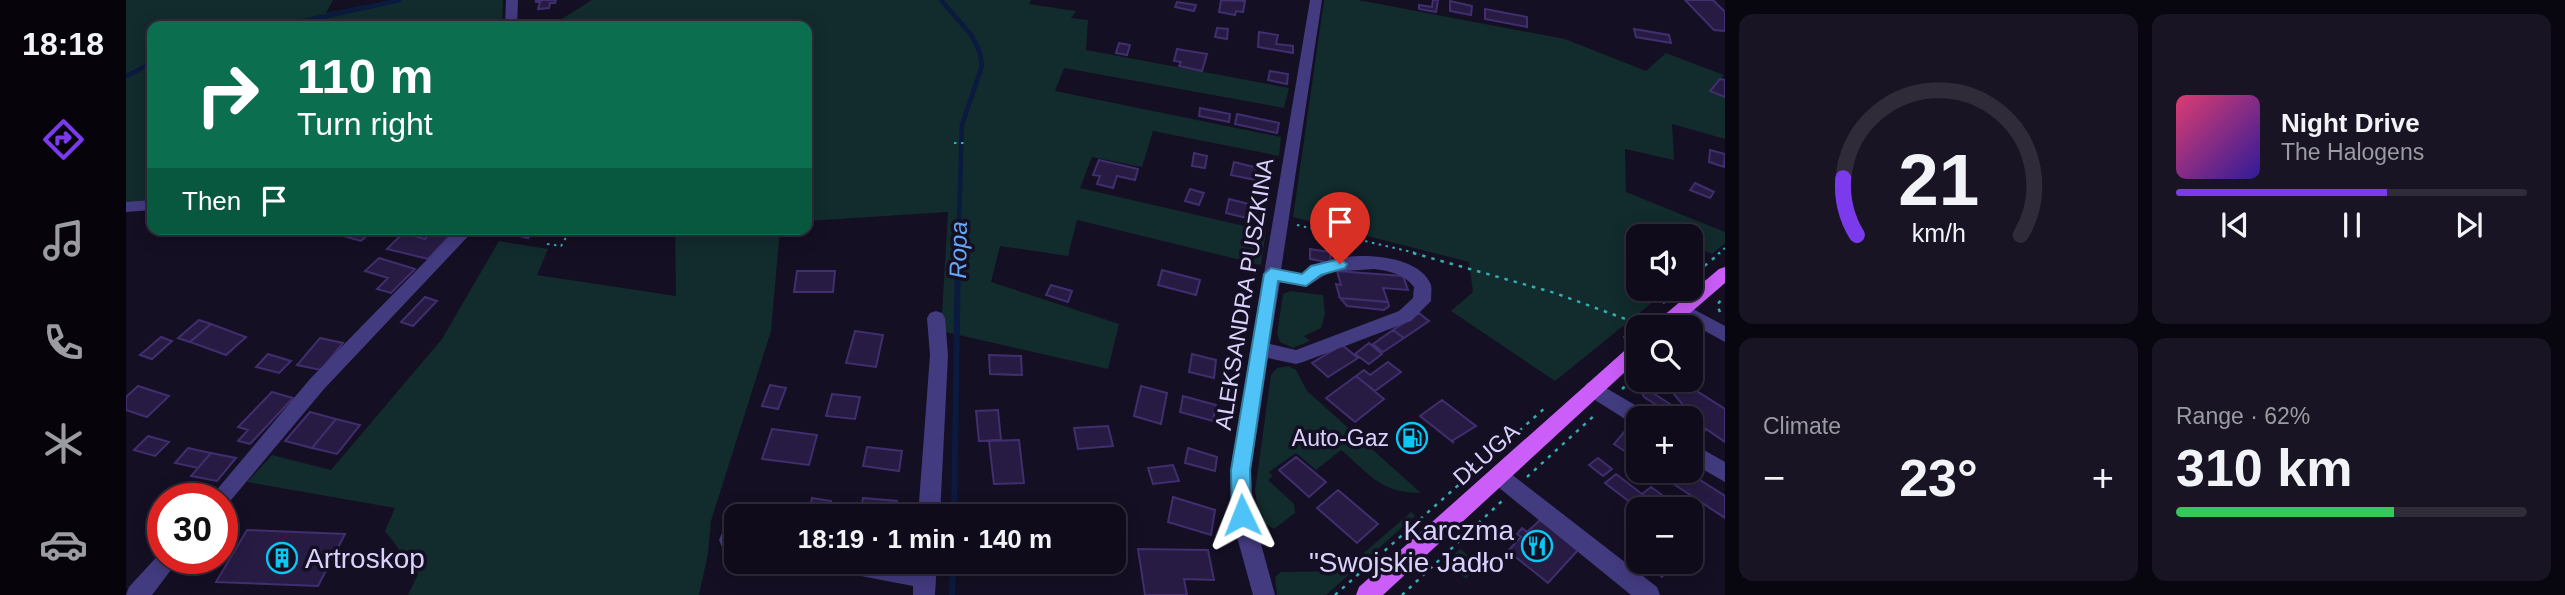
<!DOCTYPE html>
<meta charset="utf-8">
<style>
body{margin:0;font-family:Arial,sans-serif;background:#181423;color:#f1f3f6;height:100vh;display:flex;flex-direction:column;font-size:26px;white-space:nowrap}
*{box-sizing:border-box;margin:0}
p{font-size:23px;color:#9b9ba2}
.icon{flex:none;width:38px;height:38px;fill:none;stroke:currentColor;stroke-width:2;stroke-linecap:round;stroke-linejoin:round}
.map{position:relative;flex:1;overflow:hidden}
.side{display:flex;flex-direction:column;gap:14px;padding:14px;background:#08060e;width:840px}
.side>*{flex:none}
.hud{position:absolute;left:21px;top:21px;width:665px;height:214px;border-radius:14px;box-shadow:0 4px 18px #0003,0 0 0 2px #2f2b39;background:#0b6e4f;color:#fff;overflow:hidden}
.fabs{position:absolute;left:1500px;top:224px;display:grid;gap:14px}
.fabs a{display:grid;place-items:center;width:77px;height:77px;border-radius:14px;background:#0f0b1a;box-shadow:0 4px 18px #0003,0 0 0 2px #2f2b39;font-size:35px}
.speed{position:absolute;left:21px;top:483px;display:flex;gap:14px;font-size:35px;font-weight:700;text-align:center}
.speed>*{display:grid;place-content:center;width:91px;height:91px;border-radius:50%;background:#0f0b1a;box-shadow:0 4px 18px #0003,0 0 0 2px #2f2b39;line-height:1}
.speed .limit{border:10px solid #d22;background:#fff;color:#111}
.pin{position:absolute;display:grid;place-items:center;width:60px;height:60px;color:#fff;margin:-72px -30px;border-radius:50% 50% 50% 0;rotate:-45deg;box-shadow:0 0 7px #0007}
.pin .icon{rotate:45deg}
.me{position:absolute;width:77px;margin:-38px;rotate:358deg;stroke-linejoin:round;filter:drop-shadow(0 0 5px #0008)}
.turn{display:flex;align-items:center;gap:24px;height:147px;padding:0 35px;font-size:32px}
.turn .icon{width:91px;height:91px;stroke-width:2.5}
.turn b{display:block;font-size:49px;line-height:60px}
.then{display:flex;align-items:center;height:66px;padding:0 35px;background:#0003;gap:14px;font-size:26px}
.big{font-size:52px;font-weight:800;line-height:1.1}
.side .card{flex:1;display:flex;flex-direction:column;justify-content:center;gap:10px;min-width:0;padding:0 24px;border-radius:14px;background:#181423}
.side .dial{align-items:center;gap:0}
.dial svg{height:182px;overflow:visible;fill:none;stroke:#2f2b39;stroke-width:7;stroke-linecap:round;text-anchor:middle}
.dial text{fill:#f1f3f6;stroke:none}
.song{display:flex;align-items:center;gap:21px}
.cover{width:84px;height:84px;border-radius:10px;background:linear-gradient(135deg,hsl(340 70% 55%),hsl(250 70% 35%))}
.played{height:7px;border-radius:4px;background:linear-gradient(90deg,#7c3aed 60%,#2f2b39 60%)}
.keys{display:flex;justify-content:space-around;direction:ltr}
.heat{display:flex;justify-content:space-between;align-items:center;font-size:38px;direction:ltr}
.charge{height:10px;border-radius:5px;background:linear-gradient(90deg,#34c759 62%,#2f2b39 0)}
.side .tiles{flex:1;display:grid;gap:14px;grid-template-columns:repeat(2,1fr)}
.trip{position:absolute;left:598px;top:504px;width:402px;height:70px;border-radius:14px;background:#0f0b1a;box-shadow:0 4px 18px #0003,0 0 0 2px #2f2b39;font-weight:800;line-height:70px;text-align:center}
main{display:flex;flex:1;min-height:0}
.menu{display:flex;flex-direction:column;width:126px;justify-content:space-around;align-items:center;background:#06040a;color:#9b9ba2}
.menu .icon{width:49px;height:49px}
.menu .on{color:#7c3aed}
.menu b{font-size:32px;color:#f1f3f6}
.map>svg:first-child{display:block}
.green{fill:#122b2c}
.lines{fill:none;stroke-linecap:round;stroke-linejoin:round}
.stream-far1{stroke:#0b1a3f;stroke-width:4.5}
.stream{stroke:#0b1a3f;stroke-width:6}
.building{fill:#271b43;stroke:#402e6e;stroke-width:2}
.path-far1{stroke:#33aeb1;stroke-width:2;stroke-dasharray:2.5 4.5;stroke-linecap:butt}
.path{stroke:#33aeb1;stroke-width:2.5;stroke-dasharray:3.5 6;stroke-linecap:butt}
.minor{fill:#433b80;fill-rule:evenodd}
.major{fill:#cb5df9;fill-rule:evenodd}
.route{fill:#4fc3f7;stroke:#337fa1;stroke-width:2}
.labels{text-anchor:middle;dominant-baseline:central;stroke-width:7;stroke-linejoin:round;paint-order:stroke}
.street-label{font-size:23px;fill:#dad2fd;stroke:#140f23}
.poi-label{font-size:23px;fill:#dad2fd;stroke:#140f23;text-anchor:end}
.water-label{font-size:24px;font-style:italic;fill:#64a9fa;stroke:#140f23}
.near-poi-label{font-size:28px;fill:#dad2fd;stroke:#140f23;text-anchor:end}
</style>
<main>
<nav class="menu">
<b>18:18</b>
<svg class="icon on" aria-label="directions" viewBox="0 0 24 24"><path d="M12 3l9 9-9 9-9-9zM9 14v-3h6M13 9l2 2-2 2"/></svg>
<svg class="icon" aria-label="music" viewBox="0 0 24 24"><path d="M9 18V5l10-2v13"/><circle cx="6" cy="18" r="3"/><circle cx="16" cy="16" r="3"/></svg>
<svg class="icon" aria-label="phone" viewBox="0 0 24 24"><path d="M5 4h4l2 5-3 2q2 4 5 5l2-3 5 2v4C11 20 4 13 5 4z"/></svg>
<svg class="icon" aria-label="climate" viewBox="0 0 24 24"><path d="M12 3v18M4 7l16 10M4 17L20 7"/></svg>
<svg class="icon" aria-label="car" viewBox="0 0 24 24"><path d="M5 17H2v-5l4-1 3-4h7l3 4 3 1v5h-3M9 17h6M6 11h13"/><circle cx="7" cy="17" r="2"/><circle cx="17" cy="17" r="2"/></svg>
</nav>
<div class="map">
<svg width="1599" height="595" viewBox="0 0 1599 595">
<rect width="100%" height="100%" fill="#140f23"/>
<path class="green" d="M0,0H207L200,13L266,0H377L376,26H26V200L0,203Z
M466,0H905L903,4L950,11L945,18L962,20L960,50L1163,88L1158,108L938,68L929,91L1155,137L1153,156L1027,131L1016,167L966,157L954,188L1140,231L1135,265L951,220L942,256L874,246L865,282L993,324L982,369L815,331L822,212L681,221V26H424Z
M1198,0H1232L1439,39L1520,71L1540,53L1598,75L1585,91L1599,97V139L1546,124L1548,160L1499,149L1500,192L1599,232V243L1586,254L1577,250L1571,255L1577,260L1565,271L1564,236H1512V289H1543L1429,381L1325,311L1347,292L1343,262L1167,217Z
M549,229H654L645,331L585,521L582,554L573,595H282L292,574L259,531L269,508L121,482L146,455L205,470L316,339L373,241L422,249L411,275L550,296Z
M1164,291L1197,295L1199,314L1195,328L1178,336L1184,341L1167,348L1154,342L1151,334L1157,294Z
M1163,366L1170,370L1181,391L1295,493C1253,493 1242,472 1215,450L1190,470L1170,453L1143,472L1147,476L1142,480L1168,504L1169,513L1148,529L1134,521L1129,491L1145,375L1151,368Z
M1285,512L1289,516L1200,595H1151L1149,577L1155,572L1217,571Z
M1334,549C1347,558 1351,568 1340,579L1320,562Z"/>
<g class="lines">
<path class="stream-far1" d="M815,0L846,36L854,53L856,66L836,125L832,254
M155,26L274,0
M0,76L26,63"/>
<path class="stream" d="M828,516L832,253
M826,595L827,562"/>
</g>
<path class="building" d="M410,0H430L429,3H424L423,8L412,9L414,2H410Z
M1095,0L1119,1L1117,12L1110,11L1109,15L1093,12Z
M1307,0H1312L1310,12L1293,9V5L1306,7Z
M1559,0H1587L1599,12V31L1588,30Z
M1324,1L1346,6L1345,15L1324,11Z
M1051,2L1070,5L1068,11L1049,7Z
M1359,9L1401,17V27L1359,19Z
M1091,28L1102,29L1101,39L1089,37Z
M1508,29L1543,35L1545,43L1510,37Z
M1133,32L1152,35L1150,44L1167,46V53L1132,47Z
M993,43L1004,45L1001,55L990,53Z
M1051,49L1081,54L1076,71L1053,66L1055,62L1048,61Z
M1144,71L1162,74L1161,84L1142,80Z
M1594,79L1599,80V97L1584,91Z
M1074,108L1104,114L1103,122L1073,116Z
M1111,114L1153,123L1151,133L1109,124Z
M1584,150L1599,154L1598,167L1583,162Z
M1068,153L1081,156L1079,168L1066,166Z
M973,160L1012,169L1009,180L991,176L987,188L971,184L974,176L967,175Z
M1108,162L1136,169L1134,181L1105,175Z
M1569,183L1588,192L1584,198L1564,190Z
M1064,189L1078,193L1073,205L1059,201Z
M1103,199L1131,206L1129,220L1100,213Z
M224,229H237L245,232L235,241L217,236Z
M307,229L328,231L302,259L261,249L277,233L299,239Z
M389,229H399L407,231L402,238L385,234Z
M1184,249L1204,252L1205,263L1184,259Z
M253,258L289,269L265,293L251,289L262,278L239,271Z
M1036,270L1074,280L1070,295L1032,285Z
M671,271H709L707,292H668Z
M1211,271L1277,276L1282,290L1257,288L1262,302L1214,298L1210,284L1215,285Z
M925,285L946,291L942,302L920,295Z
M299,297L311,301L287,326L275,322Z
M1214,298L1262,302L1263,306L1258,310L1221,306Z
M1293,313L1303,321L1278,338L1267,330Z
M73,320L85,324L64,342L52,338Z
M85,324L120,337L100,355L64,342Z
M1267,330L1278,338L1257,352L1247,344Z
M729,331L757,335L750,367L720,363Z
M35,337L46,341L26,359L14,355Z
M194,338L217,343L195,370L171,365Z
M1243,343L1256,354L1243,364L1229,354Z
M1216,345L1232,358L1202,377L1186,363Z
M142,354L165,361L153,373L130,367Z
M1066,354L1090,360L1088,378L1063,372Z
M863,355L895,356L896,375L864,374Z
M1262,362L1275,372L1249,391L1230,376L1238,370L1244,375Z
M1230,376L1258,399L1229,422L1200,398Z
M644,385L660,388L652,409L636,406Z
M12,386L43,396L21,417L0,410V397Z
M1015,386L1041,393L1035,424L1008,416Z
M1553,387L1566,388L1599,409V442L1554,411L1558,406L1547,393Z
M1524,391L1567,419L1566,421L1580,430L1576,434L1564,427V418H1551L1518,397L1516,393Z
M146,392L167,398L124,444L112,441L122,430L112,427Z
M706,394L734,397L729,419L700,416Z
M1057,396L1090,405L1087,421L1054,412Z
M1316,400L1350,426L1326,441L1328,443L1294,416Z
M872,410L875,440L853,441L850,411Z
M184,412L210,419L186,448L159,441Z
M210,419L234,425L211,454L186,448Z
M982,426L987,446L952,449L948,428Z
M646,429L691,435L683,465L636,459Z
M1499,431L1512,439V460L1488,444Z
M22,436L43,442L29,456L8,450Z
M893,440L898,483L868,484L863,441Z
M741,447L776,451L773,471L737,466Z
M62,448L85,453L72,468L49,463Z
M1062,448L1091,457L1089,471L1059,463Z
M85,453L110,458L91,481L65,476Z
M1170,457L1200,482L1183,497L1153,470Z
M1472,458L1486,469L1477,476L1463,465Z
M1047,465L1053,481L1027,484L1022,468Z
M1528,471H1560L1599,496V518Z
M1490,474L1516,494L1525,501L1513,509L1479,483Z
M1525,487L1543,500L1534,507L1516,494Z
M1212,490L1252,524L1231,543L1191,508Z
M1047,497L1089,510L1085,535L1042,522Z
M686,498L705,501L701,516H667L669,509L683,511Z
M737,498L771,501L769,516H734Z
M1564,518L1578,528L1564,543Z
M1414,520L1452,550L1422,583L1382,551L1395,537L1391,534L1396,528L1401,532Z
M121,530L219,534L192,586L90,582Z
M1012,549L1082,550L1088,580L1058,579L1061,595H1019Z
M1521,562H1540L1546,566L1536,577L1519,564Z"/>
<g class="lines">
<path class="path-far1" d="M828,143H841
M1171,225L1294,254
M421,244L435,246L445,229
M1592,254L1599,248"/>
<path class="path" d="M1287,253L1429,293L1513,324
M1564,278L1594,253
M1537,303L1553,289
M1594,312L1591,305L1595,300
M1564,337L1576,341
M1498,338L1522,317
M1496,389L1512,375
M1401,477L1471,413
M1209,595L1420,407
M1276,595L1376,501"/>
<path class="minor" d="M380,0H392L391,26H379Z
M1184,0H1196L1155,270L1176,274C1199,249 1291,248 1305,285C1306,290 1305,296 1305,301L1285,321L1177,362L1170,364L1142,358L1125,470L1127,515L1149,595H1127L1105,515V470ZM1248,269C1264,271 1278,274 1288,287L1287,298L1273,311L1170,350L1144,344L1154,282L1180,287L1204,272Z
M26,200V210L0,212V202Z
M331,229H349L198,389L100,506L96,507V499H83L184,379Z
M1556,303L1599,326V342L1550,315L1547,310L1550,305Z
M810,311L816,313L819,318L822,355L814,516H792L804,355L801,318L804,313Z
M1468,381L1521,412L1524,418H1512V426L1507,424L1461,395L1458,389L1461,383Z
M1564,442L1599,462V482L1564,462Z
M1373,467L1380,470L1531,587L1534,595H1505L1366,482L1363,476L1366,470Z
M604,530L611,532V552L596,547L593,540L596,533Z
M37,550V558H54L26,595H0L3,587Z
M703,562H773L789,565V562H811L809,595H787V586L714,572L706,569Z"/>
<path class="major" d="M1599,267V283L1548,327H1527L1530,322L1593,269Z
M1512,342V360L1257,595H1230L1233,587L1506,344Z"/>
</g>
<path class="route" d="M1214,259L1221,264L1219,268L1195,275L1180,286L1152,281L1124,470L1125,515L1123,521L1116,524L1109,521L1106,515L1105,470L1138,274L1145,268L1176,274L1185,266Z"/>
<defs>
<g id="fuel-ring" transform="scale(1.575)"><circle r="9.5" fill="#140f23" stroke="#08c9f3" stroke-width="1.5"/><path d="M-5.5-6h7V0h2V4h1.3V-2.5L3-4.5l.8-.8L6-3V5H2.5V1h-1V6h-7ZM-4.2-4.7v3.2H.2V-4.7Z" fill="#08c9f3"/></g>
<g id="restaurant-ring" transform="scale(1.575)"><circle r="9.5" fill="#140f23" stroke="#08c9f3" stroke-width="1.5"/><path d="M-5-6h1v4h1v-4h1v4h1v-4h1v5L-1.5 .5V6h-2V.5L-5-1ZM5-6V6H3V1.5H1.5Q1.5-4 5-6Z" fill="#08c9f3"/></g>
<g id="building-ring" transform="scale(1.575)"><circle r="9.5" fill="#140f23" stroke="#08c9f3" stroke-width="1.5"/><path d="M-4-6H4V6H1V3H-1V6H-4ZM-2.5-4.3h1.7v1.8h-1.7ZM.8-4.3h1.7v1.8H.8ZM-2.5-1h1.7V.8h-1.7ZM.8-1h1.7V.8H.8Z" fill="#08c9f3"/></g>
</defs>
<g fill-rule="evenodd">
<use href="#fuel-ring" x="1286" y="438"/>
<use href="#restaurant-ring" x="1411" y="546"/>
<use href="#building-ring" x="156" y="558"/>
</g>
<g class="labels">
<g class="street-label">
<text transform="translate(1118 294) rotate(-81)">ALEKSANDRA PUSZKINA</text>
<text transform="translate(1360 454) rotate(-42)">DŁUGA</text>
</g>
<g class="poi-label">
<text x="1263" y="438">Auto-Gaz</text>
</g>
<g class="water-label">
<text transform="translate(832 250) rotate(-89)">Ropa</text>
</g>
<g class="near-poi-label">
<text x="1388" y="530">Karczma<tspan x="1388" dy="32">"Swojskie Jadło"</tspan></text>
<text x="179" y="558" text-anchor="start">Artroskop</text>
</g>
</g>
</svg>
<div class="fabs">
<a><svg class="icon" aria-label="sound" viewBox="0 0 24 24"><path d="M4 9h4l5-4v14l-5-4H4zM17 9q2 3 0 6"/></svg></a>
<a><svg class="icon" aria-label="search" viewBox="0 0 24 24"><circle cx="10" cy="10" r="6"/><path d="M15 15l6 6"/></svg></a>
<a>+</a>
<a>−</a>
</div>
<div class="speed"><div class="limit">30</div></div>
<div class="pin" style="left:1214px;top:264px;background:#d93025"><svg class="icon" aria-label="arrive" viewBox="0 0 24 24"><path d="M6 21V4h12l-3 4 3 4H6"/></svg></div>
<svg class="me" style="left:1116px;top:515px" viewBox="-20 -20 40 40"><path d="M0-17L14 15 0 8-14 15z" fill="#4fc3f7" stroke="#fff" stroke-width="4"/></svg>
<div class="trip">18:19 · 1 min · 140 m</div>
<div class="hud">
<div class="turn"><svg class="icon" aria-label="right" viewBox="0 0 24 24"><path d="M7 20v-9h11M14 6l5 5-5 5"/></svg><div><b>110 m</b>Turn right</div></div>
<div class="then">Then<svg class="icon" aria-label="arrive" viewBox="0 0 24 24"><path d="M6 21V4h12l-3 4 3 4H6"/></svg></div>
</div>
</div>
<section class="side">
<div class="tiles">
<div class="card dial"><svg viewBox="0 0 100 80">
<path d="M14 69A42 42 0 1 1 86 69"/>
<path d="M14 69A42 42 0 0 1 8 44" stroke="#7c3aed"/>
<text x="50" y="56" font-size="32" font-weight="700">21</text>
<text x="50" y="72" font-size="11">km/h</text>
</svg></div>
<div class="card">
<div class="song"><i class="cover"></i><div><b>Night Drive</b><p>The Halogens</p></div></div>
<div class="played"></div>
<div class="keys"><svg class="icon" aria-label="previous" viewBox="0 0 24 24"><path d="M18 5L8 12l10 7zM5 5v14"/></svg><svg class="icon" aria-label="pause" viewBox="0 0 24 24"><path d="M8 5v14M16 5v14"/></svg><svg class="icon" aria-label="next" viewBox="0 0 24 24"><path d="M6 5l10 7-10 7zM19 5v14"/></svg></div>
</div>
<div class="card"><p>Climate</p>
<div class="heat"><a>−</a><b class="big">23°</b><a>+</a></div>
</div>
<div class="card"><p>Range · 62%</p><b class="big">310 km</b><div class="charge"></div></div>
</div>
</section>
</main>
